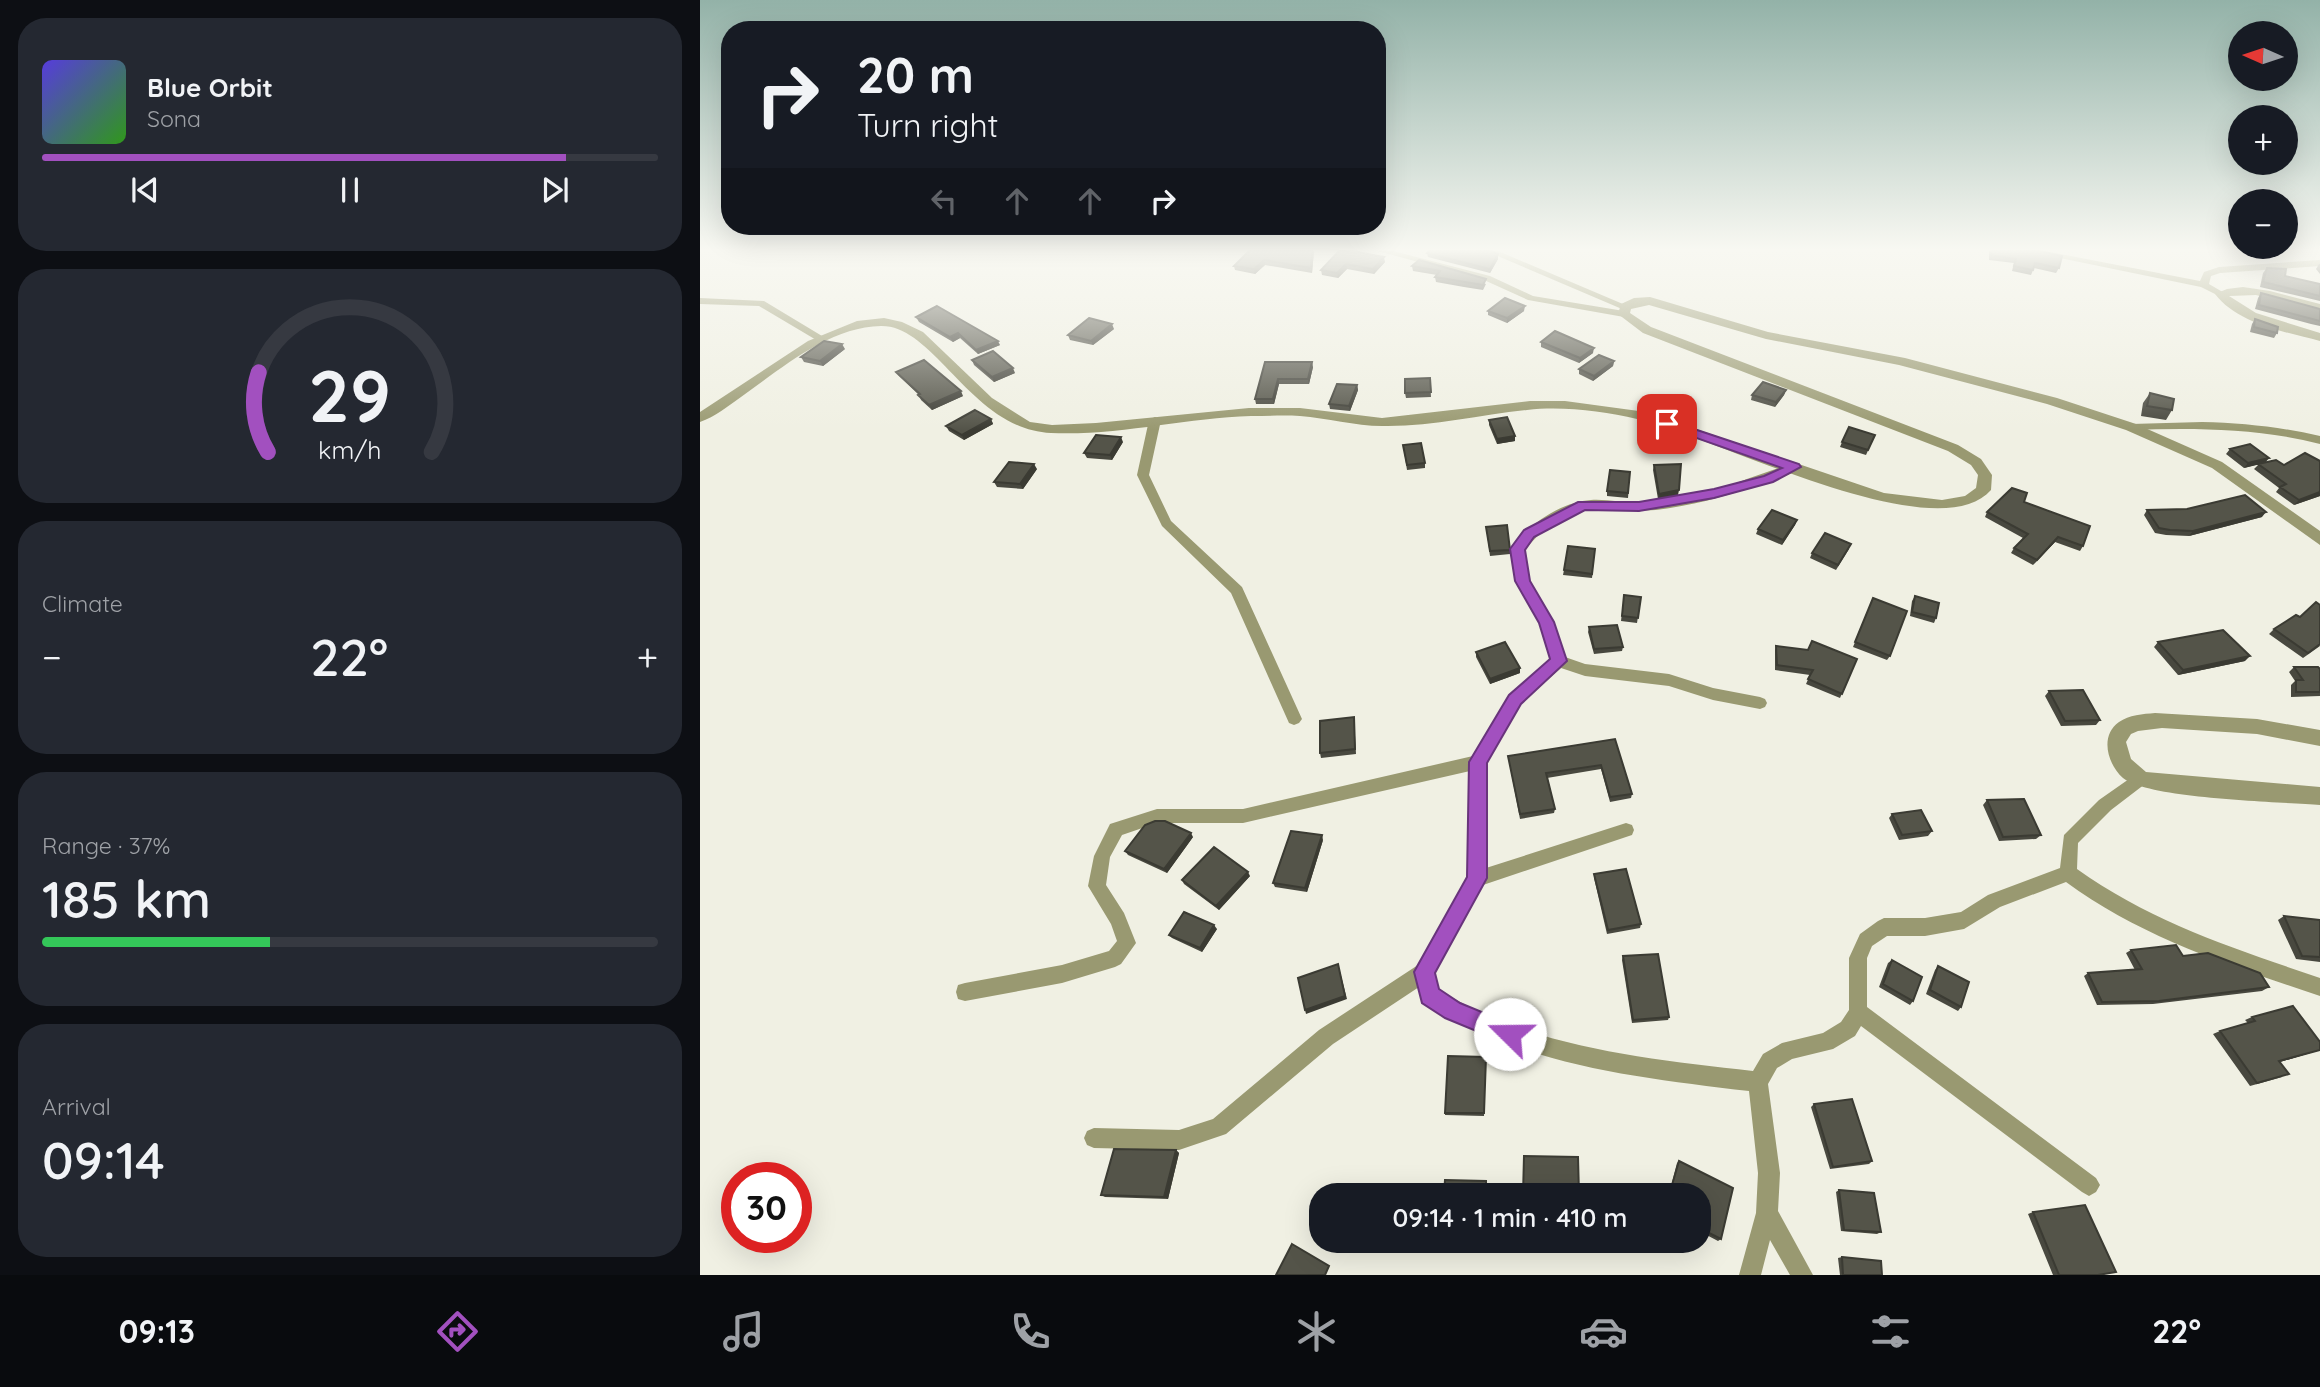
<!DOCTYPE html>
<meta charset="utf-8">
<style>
body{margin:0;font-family:Quicksand,sans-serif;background:#242831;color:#f1f3f6;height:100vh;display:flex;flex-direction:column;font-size:26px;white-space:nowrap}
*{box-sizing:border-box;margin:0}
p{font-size:23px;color:#9ea1a6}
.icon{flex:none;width:38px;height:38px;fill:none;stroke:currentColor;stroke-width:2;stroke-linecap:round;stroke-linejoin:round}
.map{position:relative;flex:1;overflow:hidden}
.details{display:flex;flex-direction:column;gap:18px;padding:18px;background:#0d0f14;width:700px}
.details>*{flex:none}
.top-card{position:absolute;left:21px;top:21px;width:665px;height:214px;border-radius:28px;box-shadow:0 7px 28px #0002;background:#171b24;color:#f1f3f6;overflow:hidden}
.needle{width:46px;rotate:273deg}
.buttons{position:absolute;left:1528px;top:21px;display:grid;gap:14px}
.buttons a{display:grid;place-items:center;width:70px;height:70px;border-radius:50%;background:#171b24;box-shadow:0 7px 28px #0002;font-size:35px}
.speed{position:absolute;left:21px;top:1162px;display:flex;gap:14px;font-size:35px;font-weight:700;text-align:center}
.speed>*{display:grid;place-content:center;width:91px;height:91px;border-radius:50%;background:#171b24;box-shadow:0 7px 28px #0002;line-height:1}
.speed .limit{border:10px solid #d22;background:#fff;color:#111}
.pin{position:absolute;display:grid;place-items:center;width:60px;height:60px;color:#fff;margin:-30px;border-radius:14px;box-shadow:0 4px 10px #0006}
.me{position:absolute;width:77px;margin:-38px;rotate:292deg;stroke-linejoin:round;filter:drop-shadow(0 0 5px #0008)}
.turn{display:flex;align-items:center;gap:24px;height:147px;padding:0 21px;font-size:32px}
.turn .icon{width:91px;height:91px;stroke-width:2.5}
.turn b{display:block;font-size:49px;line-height:60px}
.lanes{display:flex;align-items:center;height:66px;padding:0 21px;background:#0003;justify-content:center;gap:35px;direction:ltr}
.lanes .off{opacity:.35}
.big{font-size:52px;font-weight:600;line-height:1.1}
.details .tile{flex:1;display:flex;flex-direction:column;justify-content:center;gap:10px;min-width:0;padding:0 24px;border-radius:28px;background:#242831}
.details .dial{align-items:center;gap:0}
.dial svg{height:182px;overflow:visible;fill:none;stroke:#363941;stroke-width:7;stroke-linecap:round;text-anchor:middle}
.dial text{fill:#f1f3f6;stroke:none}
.song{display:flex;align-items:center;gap:21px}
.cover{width:84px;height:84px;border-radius:10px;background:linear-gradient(135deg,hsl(250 70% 55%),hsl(110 70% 35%))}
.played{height:7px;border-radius:4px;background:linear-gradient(90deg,#a250bf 85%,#363941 85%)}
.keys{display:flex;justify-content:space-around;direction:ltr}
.heat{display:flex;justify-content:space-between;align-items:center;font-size:38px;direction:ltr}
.charge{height:10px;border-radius:5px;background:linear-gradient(90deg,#34c759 37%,#363941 0)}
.trip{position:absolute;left:609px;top:1183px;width:402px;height:70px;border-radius:28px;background:#171b24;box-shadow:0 7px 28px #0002;font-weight:600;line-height:70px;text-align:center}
.dock{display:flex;height:112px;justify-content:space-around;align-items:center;background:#090b0e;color:#9ea1a6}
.dock .icon{width:49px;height:49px}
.dock .selected{color:#a250bf}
.dock b{font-size:32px;color:#f1f3f6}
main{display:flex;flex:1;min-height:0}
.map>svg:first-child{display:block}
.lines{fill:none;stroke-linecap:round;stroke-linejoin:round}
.minor{fill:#999971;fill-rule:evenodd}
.tertiary{fill:#999971;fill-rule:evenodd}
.wall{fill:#48483f}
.shaded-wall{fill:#3b3b33}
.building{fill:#545449;stroke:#3b3b33;stroke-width:2}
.route{fill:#a250bf;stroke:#69347c;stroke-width:2}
</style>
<main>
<section class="details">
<div class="tile">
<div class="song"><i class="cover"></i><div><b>Blue Orbit</b><p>Sona</p></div></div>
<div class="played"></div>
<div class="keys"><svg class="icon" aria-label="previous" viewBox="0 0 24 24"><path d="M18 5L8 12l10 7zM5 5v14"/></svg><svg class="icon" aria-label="pause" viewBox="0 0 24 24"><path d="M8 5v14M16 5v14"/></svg><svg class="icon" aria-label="next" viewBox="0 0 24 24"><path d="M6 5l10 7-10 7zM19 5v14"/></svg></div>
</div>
<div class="tile dial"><svg viewBox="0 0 100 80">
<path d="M14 69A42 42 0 1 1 86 69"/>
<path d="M14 69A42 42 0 0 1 10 34" stroke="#a250bf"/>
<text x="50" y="56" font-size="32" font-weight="700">29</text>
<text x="50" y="72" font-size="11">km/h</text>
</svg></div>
<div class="tile"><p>Climate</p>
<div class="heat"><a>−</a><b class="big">22°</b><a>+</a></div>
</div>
<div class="tile"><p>Range · 37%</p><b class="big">185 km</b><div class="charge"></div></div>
<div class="tile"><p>Arrival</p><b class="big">09:14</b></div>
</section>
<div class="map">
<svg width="1620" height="1275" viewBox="0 0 1620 1275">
<rect width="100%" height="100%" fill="#f0f0e3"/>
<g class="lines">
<path class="minor" d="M678,251H693L790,276L833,296L924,311L929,314L924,317L828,300L784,280Z
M786,251H798L930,307L922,309Z
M1326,251H1345L1500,281L1504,272L1519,267L1620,260V266L1520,273L1511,276L1509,284L1526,294L1521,297L1501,287Z
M0,298L64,301L127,339L118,341L59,306L0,304Z
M455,417L461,420L449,475L471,521L542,587L602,719L599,723L594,725L589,723L531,593L462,526L437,475L449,420Z
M1502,422C1543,423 1581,427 1620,436V444C1558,428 1495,428 1431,430L1425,427L1431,424Z
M1094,463L1100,467C1089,477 1070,482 1056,486C1024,497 990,506 956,510C934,512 913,507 892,508C866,509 840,531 825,550L829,581L853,622L865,657L885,664L969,674L1013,688L1060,697L1065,699L1067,703L1065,707L1060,709L1013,700L969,686L885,676L861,668L820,704L786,763V868L926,823L932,825L934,830L932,835L926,837L783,885L734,973L738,989C761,1003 785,1016 810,1025C888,1053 971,1062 1053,1071L1063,1054L1082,1043L1123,1033L1141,1022L1149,1010V958L1160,934L1178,921L1184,918H1225L1261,912L1288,895L1360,868L1364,835L1399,800L1439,772L1445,774L1447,779L1445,784L1411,810L1378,843L1377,869C1451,922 1535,949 1620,978V996C1531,966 1442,938 1366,882L1300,907L1264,929L1225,936H1187L1172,946L1167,958V1007L1396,1178L1400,1185L1396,1192L1389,1196L1382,1192L1161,1026L1155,1036L1133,1049L1092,1059L1077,1068L1068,1084L1080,1173L1078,1211L1113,1275H1090L1070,1240L1061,1275H1039L1056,1213L1058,1173L1049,1091C967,1081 883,1072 806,1043C777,1032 750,1017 723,1002L719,987L633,1044L526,1134L479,1150L394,1148L387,1145L384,1138L387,1131L394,1128L479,1130L513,1119L619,1030L718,965L768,878L770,771L543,823H457L422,835L410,857L406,885L424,913L436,943L421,964L415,967L362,983L265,1001L258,999L256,992L258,985L265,983L362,965L409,951L417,941L411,924L388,886L394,856L410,824L457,809H543L773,756L810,696L851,659L839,622L815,581L812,549C828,524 861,502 891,500C907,499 923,503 939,503C957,502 975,499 992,495C1028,488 1060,473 1094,463Z"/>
<path class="tertiary" d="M1543,287L1570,291L1620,304V312L1556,295L1529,296L1556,313L1620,333V341C1586,332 1538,324 1515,294L1527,289Z
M950,297L1068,332L1205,358L1357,398L1436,424L1522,462L1620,531V545L1512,468L1426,430L1347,404L1199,365L1066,339L949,305L931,309L930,313L951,327L1258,445L1281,459L1292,475L1291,490C1236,553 1009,434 937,419C903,411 862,406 827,410C779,415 731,427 682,426C655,426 627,418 600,416C584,415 567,416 551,416C485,418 418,436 351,433C272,430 235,325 181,326C129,327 82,368 41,397C28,406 15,417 0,422V412L108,341L157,321L184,318L202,322L223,332L292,398L330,422L352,425L396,423L549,408H600L682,418L830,401H865L946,412L1184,493L1242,500L1265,496L1276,488L1278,475L1271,465L1248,451L943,333L918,314L921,304L934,298Z
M1455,713L1557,719L1620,730V746L1557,734L1462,728L1438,731L1431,734L1426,742L1431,759L1446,772L1620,787V805C1582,802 1448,799 1423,778C1408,765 1399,736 1419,722C1429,715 1443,714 1455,713Z"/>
</g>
<path class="wall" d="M549,251H614L612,273L565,265L555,274L535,270L534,266Z
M639,251L685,262L674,274L647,269L638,278L622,275L621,270Z
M1289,251H1339L1359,268L1356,273L1334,268L1331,275L1312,271L1314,263L1289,260Z
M727,253L798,254V259L790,273L728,257Z
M719,260L786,284L783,290L764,287L736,282L735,277L737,275L713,271L712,266Z
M1619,264H1620V274L1616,269Z
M1567,268L1585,276L1620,284V301L1560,287L1563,273Z
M1561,293L1620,309V330V326L1611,324L1555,309L1558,298Z
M788,311H824L807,323L788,315Z
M216,317L300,345L278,354L260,338L253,342L219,322Z
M1555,319L1577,333L1574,338L1550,332L1552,324Z
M414,329L393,345L370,340L368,335Z
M841,342L893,353L879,363L841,347Z
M145,349L123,366L104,362L101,357Z
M272,360L315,373L294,382L274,365Z
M914,361L913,366L893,381L879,374V369Z
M565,362L613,367L609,384H579L574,404H556L555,399Z
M196,372L263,396L232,410L221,400L219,395L199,376Z
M730,378L731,397L706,398L705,393Z
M657,385L658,390L650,411L630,409L629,404Z
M1086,390L1084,395L1075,407L1051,400L1052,395Z
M1450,393L1472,410L1466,420L1441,416L1443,403Z
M291,419L293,424L264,440L249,431L246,426Z
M789,420L815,441L797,444L789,425Z
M1175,435L1166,455L1140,447L1142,442Z
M423,442L412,460L387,458L384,453Z
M703,445L725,463V468L707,470Z
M1530,449L1565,463L1620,496L1594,505L1576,492L1579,488L1554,469L1559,464L1544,468L1526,454Z
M954,465L978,495L958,499L953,470Z
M337,469L323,489L297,487L294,482Z
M930,472L928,498L907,496V491Z
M1324,502L1383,546L1380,551L1355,542L1333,565L1311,553L1314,548L1323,538L1285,517L1287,512Z
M1447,510L1562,517L1489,536L1466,535L1455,533L1444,515Z
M1097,520L1095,525L1082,545L1056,534L1058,529Z
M786,527L810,550V554L790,556Z
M895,549L892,578L863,575L864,570Z
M1149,549L1136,570L1110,558L1112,553Z
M924,595L941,597L937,623L921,621Z
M1215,596L1236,618L1234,623L1210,616L1212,601Z
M1173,598L1190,656L1187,660L1153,647Z
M1600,617L1620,646L1603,658L1569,634L1574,629Z
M889,628L923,647L922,651L894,654L888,632Z
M1458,642L1545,661L1478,675L1454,647Z
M1076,646L1157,659L1140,698L1106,684L1110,675L1075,670V650Z
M776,652L820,673L790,684L776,657Z
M1594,667L1620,669V696L1591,697V685L1595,681L1589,672Z
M1349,691L1400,720L1396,725L1361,726L1345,696Z
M654,717L656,754L621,758L620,753Z
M915,739L932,794L931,798L910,802L901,769L847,778L855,809L854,813L820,819L808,756Z
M1287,800L1341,835L1336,839L1299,841L1283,805Z
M1192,814L1232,831L1228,836L1199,840L1189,818Z
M493,837L467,873L428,855L425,851Z
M623,840L607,892L575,887L573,883Z
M894,874L941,924L940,928L907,934L894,878Z
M550,876L519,910L484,884L482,880Z
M1584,916L1620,920V962L1596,959L1578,920Z
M517,929L502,952L472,938L469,935Z
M1431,950L1483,956L1569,987L1562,991L1453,1004L1397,1005L1384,976L1388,973L1435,970L1426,953Z
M923,956L969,1017L968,1020L932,1023L922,960Z
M1192,960L1213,1001L1210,1005L1179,987L1188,963Z
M1238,966L1261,1007L1258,1011L1226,994L1235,970Z
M1552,1017L1620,1050L1580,1062L1582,1077L1550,1086L1513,1034L1520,1031L1548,1023L1545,1020Z
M786,1057L784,1116L745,1115V1113Z
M1114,1104L1172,1161L1169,1164L1130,1169L1111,1107Z
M476,1150L479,1153L468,1199L405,1197L401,1195Z
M979,1161L1033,1188L1021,1239L1018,1241L999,1231V1195L969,1194L977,1163Z
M1139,1190L1181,1232L1177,1234L1141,1231L1136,1192Z
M1333,1212L1400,1275H1353L1328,1214Z
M785,1241L784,1248H742L741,1246Z
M1142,1257L1182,1275H1140L1138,1258Z"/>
<path class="shaded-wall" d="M612,251H614L612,273L611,268Z
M798,254V259L790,273V269Z
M684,257L685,262L674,274L673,269Z
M564,260L565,265L555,274L554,269Z
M646,264L647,269L638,278L637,273Z
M825,306L824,311L807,323V318Z
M412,324L414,329L393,345L391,341Z
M258,333L260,338L253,342L250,337Z
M298,341L300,345L278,354L276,350Z
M142,344L145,349L123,366L120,361Z
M894,348L893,353L879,363L880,358Z
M914,361L913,366L893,381L894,376Z
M612,362L613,367L609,384L608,379Z
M313,368L315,373L294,382L292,377Z
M578,379L579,384L574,404L573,399Z
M657,385L658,390L650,411L649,406Z
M1086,390L1084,395L1075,407L1076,402Z
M261,391L263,396L232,410L229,405Z
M291,419L293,424L264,440L262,435Z
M815,436V441L797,444V439Z
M421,437L423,442L412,460L410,455Z
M1569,458L1565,463L1544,468L1548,463Z
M334,464L337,469L323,489L320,484Z
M979,490L978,495L958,499L959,494Z
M1620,492V496L1594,505L1599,500Z
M1566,512L1562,517L1489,536L1493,531Z
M1097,520L1095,525L1082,545L1083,540Z
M1358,537L1355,542L1333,565L1337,560Z
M1550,656L1545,661L1478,675L1483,670Z
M820,668V673L790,684V679Z
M491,833L493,837L467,873L464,869Z
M622,835L623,840L607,892L605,888Z
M548,872L550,876L519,910L516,906Z
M514,925L517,929L502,952L500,948Z
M638,964L647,999L606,1014L605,1010Z
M1620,1050L1573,1064L1579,1061Z
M476,1150L479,1153L468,1199L464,1197Z"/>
<path class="building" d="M549,251H612L611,268L564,260L554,269L534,266Z
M639,251H652L684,257L673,269L646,264L637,273L621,270Z
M729,251H791L798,254L790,269L727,253Z
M1291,251H1339L1362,256L1359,268L1335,263L1333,270L1314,266L1316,259L1291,255Z
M719,260L786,279L783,285L735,277L740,271L712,266Z
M1567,268L1586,269L1585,276L1620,284V296L1563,282Z
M1561,293L1620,309V321L1559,305Z
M805,298L825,306L807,318L788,311Z
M237,306L298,341L276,350L258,333L250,337L216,317Z
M389,318L412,324L391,341L368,335Z
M1555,319L1578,327L1577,333L1554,327Z
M855,331L894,348L880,358L841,342Z
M124,341L142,344L120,361L101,357Z
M293,351L313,368L292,377L272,360Z
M899,355L914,361L894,376L879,369Z
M224,360L261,391L229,405L218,395L220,394L196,372Z
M565,362H612L608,379H578L573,399H555Z
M730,378L731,392L705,393V379Z
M1063,382L1086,390L1076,402L1052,395Z
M637,384L657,385L649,406L629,404Z
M1450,393L1474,399L1472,410L1447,406Z
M275,410L291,419L262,435L246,426Z
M807,417L815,436L797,439L789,420Z
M1149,427L1175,435L1168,450L1142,442Z
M396,435L421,437L410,455L384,453Z
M721,443L725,463L707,465L703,445Z
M1550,444L1569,458L1548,463L1530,449Z
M1605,453L1620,461V492L1599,500L1580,487L1586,484L1558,464L1576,460L1584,465Z
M309,462L334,464L320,484L294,482Z
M981,464L979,490L959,494L954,465Z
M910,470L930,472L928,493L907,491Z
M1312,488L1327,493L1324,502L1390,526L1383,546L1358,537L1337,560L1314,548L1328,534L1287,512Z
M1545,495L1566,512L1493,531L1470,530L1459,528L1447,510L1487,509Z
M1072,510L1097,520L1083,540L1058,529Z
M807,525L810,550L790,551L786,527Z
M1125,533L1151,544L1138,565L1112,553Z
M868,546L895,549L892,574L864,570Z
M924,595L941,597L938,618L922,616Z
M1215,596L1239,603L1236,618L1212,612Z
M1173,598L1207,611L1190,656L1155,642Z
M1616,602L1620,605V644L1608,653L1574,629L1596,615L1600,617Z
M917,625L923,647L894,649L889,627Z
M1523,630L1550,656L1483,670L1458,642Z
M1112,641L1157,659L1142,694L1108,679L1113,670L1077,665L1076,646L1108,650Z
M805,642L820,668L790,679L776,652Z
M1594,667H1618L1620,669V692H1596V680H1603Z
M1383,690L1400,720L1365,721L1349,691Z
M654,717L655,749L620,753V721Z
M915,739L932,794L910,797L901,765L846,773L855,809L820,814L808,756Z
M1324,799L1341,835L1303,837L1287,800Z
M1221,810L1232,831L1202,835L1192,814Z
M455,821H465L491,833L464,869L425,851L445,825Z
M591,831L622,835L605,888L573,883Z
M514,847L548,872L516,906L482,880Z
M926,869L941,924L908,930L894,874Z
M484,912L514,925L500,948L469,935Z
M1584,916L1620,920V957L1602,956Z
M1476,945L1483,956L1508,953L1560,973L1569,987L1459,1001L1402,1002L1388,973L1442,969L1431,950Z
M958,954L969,1017L933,1020L923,956Z
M1192,960L1222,977L1213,1001L1183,984Z
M638,964L645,996L605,1010L598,978Z
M1238,966L1269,982L1261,1007L1230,990Z
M1593,1006L1620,1042V1050L1579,1061L1589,1074L1557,1083L1520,1031L1555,1021L1552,1017Z
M748,1056L786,1057L784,1113H745Z
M1152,1099L1172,1161L1133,1167L1114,1104Z
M414,1149L476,1150L464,1197L401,1195Z
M824,1156L878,1157L879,1195H823Z
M979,1161L1033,1188L1021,1239L999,1228V1195H976L970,1192Z
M745,1180L786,1181V1195H744Z
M1139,1190L1174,1193L1181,1232L1144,1230Z
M1385,1205L1416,1272L1398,1275H1359L1333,1212Z
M742,1241H784V1247L741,1246Z
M592,1244L629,1266L625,1275H576Z
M1142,1257L1181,1261L1182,1275H1143Z"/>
<linearGradient id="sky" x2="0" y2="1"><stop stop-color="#93b2a8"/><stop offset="0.58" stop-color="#f8f8f2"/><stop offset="1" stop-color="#f8f8f2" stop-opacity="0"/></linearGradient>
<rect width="1620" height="430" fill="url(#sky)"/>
<path class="route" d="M967,420L1099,464L1101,467L1073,482L1014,498L939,511L885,510L834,537L825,550L830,581L854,622L867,661L821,704L787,763V878L735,973L739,989L760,1003L818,1027L821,1034L818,1042L810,1045L745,1018L722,1003L714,972L767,877L769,762L809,695L850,659L839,623L815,581L810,549L824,530L878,502H939L1014,489L1064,476L1082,468L962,426L960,424Z"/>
</svg>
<div class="buttons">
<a><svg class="needle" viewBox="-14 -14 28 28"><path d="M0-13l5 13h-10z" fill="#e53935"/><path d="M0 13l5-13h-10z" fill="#9ea1a6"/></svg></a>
<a>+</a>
<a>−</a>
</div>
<div class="speed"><div class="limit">30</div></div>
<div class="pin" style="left:967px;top:424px;background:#d93025"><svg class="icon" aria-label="arrive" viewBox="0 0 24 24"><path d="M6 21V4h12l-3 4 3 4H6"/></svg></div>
<svg class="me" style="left:810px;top:1034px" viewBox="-20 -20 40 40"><circle r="19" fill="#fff"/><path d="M0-13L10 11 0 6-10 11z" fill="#a250bf"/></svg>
<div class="trip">09:14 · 1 min · 410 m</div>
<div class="top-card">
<div class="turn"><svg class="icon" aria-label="right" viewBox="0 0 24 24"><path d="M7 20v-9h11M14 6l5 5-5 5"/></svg><div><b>20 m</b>Turn right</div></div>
<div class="lanes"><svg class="icon off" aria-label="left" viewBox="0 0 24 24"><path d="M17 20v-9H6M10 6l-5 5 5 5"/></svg><svg class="icon off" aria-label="ahead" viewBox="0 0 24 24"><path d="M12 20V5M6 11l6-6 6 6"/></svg><svg class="icon off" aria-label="ahead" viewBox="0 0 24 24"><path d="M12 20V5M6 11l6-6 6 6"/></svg><svg class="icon" aria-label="right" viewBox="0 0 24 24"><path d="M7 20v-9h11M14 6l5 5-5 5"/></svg></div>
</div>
</div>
</main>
<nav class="dock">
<b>09:13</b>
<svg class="icon selected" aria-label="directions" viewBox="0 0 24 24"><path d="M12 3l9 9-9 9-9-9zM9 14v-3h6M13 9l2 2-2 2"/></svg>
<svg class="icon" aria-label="music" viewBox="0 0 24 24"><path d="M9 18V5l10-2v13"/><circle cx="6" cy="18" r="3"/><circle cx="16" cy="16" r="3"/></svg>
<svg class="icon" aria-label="phone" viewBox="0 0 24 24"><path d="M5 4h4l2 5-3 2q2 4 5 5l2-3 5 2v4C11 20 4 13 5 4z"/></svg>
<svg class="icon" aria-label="climate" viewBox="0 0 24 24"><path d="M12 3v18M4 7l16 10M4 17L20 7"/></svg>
<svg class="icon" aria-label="car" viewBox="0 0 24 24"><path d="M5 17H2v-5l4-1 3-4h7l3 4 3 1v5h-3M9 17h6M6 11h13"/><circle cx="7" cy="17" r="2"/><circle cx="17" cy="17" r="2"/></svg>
<svg class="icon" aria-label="filters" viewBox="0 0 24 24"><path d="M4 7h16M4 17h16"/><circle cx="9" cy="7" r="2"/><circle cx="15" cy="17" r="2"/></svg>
<b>22°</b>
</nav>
